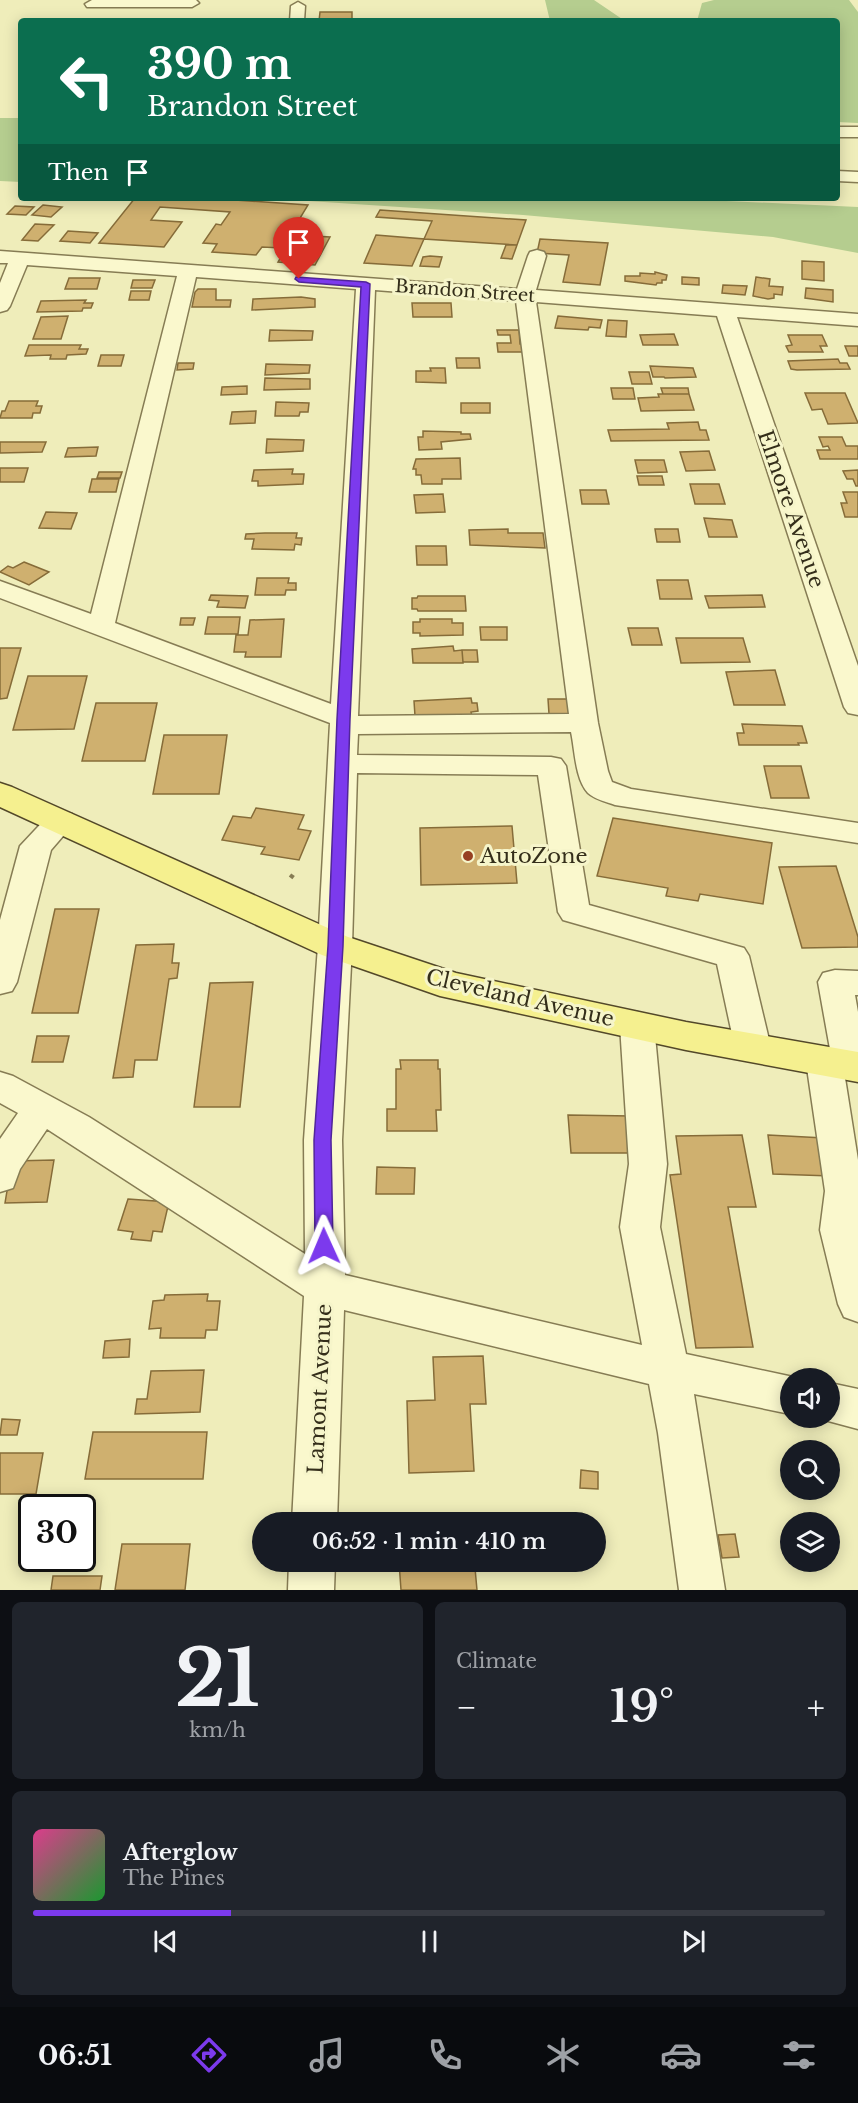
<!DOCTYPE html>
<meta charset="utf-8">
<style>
body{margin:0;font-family:"Libre Baskerville",serif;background:#20242c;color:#f1f3f6;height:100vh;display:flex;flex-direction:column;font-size:22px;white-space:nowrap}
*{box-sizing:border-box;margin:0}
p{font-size:20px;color:#9ea1a6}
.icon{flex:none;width:33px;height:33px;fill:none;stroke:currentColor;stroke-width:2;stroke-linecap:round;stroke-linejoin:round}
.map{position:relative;height:1590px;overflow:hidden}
.side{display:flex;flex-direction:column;gap:12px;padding:12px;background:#0d0f14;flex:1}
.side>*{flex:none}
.hud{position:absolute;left:18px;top:18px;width:822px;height:183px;border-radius:6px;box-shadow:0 3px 15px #0003;background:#0b6e4f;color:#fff;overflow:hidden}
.buttons{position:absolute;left:780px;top:1368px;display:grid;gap:12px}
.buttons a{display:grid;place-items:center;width:60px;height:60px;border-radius:50%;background:#171b24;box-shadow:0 3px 15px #0003;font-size:30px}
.speed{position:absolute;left:18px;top:1494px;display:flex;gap:12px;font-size:30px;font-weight:700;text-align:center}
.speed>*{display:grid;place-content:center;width:78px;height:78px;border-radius:50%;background:#171b24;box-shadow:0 3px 15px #0003;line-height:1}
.speed .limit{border:3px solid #111;border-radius:9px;background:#fff;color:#111}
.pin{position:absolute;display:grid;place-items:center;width:51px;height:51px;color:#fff;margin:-62px -26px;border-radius:50% 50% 50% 0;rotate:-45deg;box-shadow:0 0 6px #0007}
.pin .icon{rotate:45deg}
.me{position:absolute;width:66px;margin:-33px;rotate:359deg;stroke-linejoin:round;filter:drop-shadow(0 0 4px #0008)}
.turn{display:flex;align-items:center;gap:21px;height:126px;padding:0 30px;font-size:27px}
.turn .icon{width:78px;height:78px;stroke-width:2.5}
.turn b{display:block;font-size:42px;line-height:51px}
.then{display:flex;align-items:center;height:57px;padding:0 30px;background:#0003;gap:12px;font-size:22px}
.big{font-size:45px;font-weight:600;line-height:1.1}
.side .widget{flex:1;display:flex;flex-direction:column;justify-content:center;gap:9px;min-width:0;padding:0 21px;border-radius:9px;background:#20242c}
.side .dial{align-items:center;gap:0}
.dial b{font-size:78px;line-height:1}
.song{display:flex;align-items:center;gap:18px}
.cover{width:72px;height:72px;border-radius:9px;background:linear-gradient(135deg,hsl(330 70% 55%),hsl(130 70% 35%))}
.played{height:6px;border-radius:3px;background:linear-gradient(90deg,#7c3aed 25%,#363941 25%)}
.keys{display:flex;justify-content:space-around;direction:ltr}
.heat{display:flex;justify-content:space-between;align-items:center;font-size:33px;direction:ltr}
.side .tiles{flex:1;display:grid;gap:12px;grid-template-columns:1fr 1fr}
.widget:last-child{grid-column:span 2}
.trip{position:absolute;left:252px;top:1512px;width:354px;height:60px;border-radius:30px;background:#171b24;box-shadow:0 3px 15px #0003;font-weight:600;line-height:60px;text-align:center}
.tabs{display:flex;height:96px;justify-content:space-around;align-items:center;background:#090b0e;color:#9ea1a6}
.tabs .icon{width:42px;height:42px}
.tabs .on{color:#7c3aed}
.tabs b{font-size:27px;color:#f1f3f6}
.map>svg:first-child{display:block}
.green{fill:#b5cd8f}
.building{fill:#cfb06f;stroke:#866c39;stroke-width:1.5}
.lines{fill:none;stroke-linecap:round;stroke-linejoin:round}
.minor-casing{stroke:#867c54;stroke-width:3}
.major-casing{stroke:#534829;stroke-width:3}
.path{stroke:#867c54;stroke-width:4;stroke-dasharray:4.5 3;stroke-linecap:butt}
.minor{fill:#faf8cd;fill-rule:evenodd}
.major{fill:#f5f08f;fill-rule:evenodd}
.route{fill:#7c3aed;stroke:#51269a;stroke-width:1.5}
.poi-dot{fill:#974022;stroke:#f6f5ca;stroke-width:2}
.labels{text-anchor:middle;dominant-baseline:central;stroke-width:6;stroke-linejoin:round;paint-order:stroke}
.far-street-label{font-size:18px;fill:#342e1a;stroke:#f6f5ca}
.street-label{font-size:21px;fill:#342e1a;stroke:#f6f5ca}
.poi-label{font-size:21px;fill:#342e1a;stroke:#f6f5ca;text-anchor:start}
</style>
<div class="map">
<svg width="858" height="1590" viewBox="0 0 858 1590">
<rect width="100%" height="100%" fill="#efedba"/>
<path class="green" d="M545,0H594L625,21H550Z
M714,0H849L858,12V123L837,122V21H697L702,3Z
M0,118H21V182L0,181Z
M263,198H661L858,207V253L773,237L523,215Z"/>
<path class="building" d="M320,12H352V21H319Z
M135,198H207L308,205L282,248L262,247L256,255L212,252L217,244L203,243L216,224L221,225L230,212L160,207L151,220L182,222L164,247L99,243Z
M43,205L62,207L51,217L32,215Z
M15,206L34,207L26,215L7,214Z
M380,210L526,220L517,245L424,239L432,221L376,217Z
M35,224L54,225L38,241L22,240Z
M68,231L98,233L90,243L60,241Z
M294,235L330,237L315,265L278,262Z
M376,235L424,239L412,266L364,263Z
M540,239L608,243L600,285L563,282L569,255L537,253Z
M506,245H517L512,259L501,258Z
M430,256L442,257L439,267L420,266L423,257Z
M802,261L824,262V281L802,279Z
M655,272L667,275L666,280H662V283H657L656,285L625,281V276H640V273L655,274Z
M682,277L699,278V285L682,284Z
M756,277L770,279L769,286L783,287L782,295L774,294V298L768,299L753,296Z
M69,278H100L97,289H65Z
M133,280H155L152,288H131Z
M723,285L747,286L745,295L722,293Z
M806,288L833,290V302L805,298Z
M198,289H216V300H231L230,307H192L195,292Z
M131,291H151L149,300H129Z
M301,297L315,299V307L252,310L253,299Z
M86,300L84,303H93L91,308H83L82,311L37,312L41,301Z
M412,303H451L452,317H413Z
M68,316L61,339H33L41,317Z
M558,316L602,320L600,328L589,327L588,330L555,328Z
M608,320L627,321L626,337L606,336Z
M270,330L313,331L312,340L269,341Z
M497,330H519L520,344H527L528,352H498L497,343H511L510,335H498Z
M674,334L678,345H643L640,335Z
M788,335H822L827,346H820L823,352H789L786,346L792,345Z
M29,345H81L79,349H88L86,354L67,355L66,359H50L51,355L25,356Z
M845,346H858V356H849Z
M101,355H124L121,366H98Z
M456,358H479L480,368H457Z
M838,359L840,363H847L850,369L797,370L791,369L788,361Z
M178,363H194L193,369L177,370Z
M266,364L310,365L309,373L265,375Z
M650,366L693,368L696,377L665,378L664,377H653Z
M430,368H445L446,383L416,382V371H431Z
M629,372H649L652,384H632Z
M265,378L310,379V389L264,390Z
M247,386V394L221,395L222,387Z
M611,388H633L635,399H613Z
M661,388H688L689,394H663Z
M805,393H845L858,423L828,424L822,409L812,410Z
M658,394H689L694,410L641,411L638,398L659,397Z
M9,401H38L36,406H42L40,413H33L32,418H0L2,411H5Z
M276,402L309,403L308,412H300L299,416H275Z
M461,403H490V413H461Z
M256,411L255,423L230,424L232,412Z
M698,422L700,430H706L709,440L611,441L608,430L669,429L667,423Z
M423,431L461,432V434H470L471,439L441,442L442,449L419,450L418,437H423Z
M819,437H842L846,446H858V459H820L817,450H830L828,446L823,447Z
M267,439L304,440L303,451L266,453Z
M0,442H46L42,452L0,453Z
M98,447L96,456L65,457L68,448Z
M709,451L715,470L686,471L680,452Z
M460,458L461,479H442V484H422L421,475H416V469H413L416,459Z
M635,460H664L667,472L638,473Z
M0,468H28L24,482H0Z
M293,469L292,474H304L303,484L258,486V481H252L254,470Z
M858,470V486H856L853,479H847L843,471Z
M99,472H122L120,478H97Z
M637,476H662L664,485H639Z
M92,479H119L116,492H89Z
M690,484H719L725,504H695Z
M580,490H606L609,504H582Z
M843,492H858V517H845L841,503H847Z
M443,494L445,512L416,513L414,495Z
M46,512L77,513L71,529L39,528Z
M704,518L732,520L737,537H709Z
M508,529V533H543L545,548L470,545L469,530Z
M655,529H678L680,542H657Z
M265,533H297L296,538H302L301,545L295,544L294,550L252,549L254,539H245L246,534Z
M416,546H446L447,565H417Z
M24,562L49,572L29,585L0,572L8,566L13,568Z
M257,578H289L288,583H296V590H286L285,595H255Z
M657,580H688L692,599H660Z
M211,595L248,596L245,608L217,607L219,601L209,600Z
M762,595L765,607L709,608L705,596Z
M418,596H465L466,611H418L417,609H412V598H417Z
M208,617H240L238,634H205Z
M181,618H195L193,625H180Z
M284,619L281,657H245L246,652H234L236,635H248L250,620Z
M420,619H452V623H463V635L420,636V633H413V622H420Z
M480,627H507V640H481Z
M628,628H658L662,645H632Z
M676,638H743L750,662L681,663Z
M453,646L454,651L462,650L463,663H413L412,649Z
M0,648H21L7,698L0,699Z
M462,650H477L478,662H463Z
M775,670L785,705H734L726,672Z
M28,676H87L74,729L13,730Z
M471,698L472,703H477L478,711L471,712L472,716H415L414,701Z
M548,699H568L569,714H549Z
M96,703H157L145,761H82Z
M742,724L802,726L807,743H798L799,745H739L737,733H744Z
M164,735H227L219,794H153Z
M764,766H801L809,798H771Z
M256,808L304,815L298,829L311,831L299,860L261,854L265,847L222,840L233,816L251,818Z
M613,818L772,843L763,904L700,894L698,901L666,896L668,888L597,876Z
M512,826L517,883L421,885L420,828Z
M836,866L858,937V947L802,948L779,867Z
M55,909H99L78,1013H32Z
M174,944L172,963H179L177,978L169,979L157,1060H135L133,1077L113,1078L136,945Z
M253,982L240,1107H194L210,983Z
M37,1036H69L63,1062H32Z
M400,1060H438V1069H440L441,1110H436L437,1131H387V1109H396V1069H401Z
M568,1115L631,1116L635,1153H571Z
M742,1135L756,1207H728L753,1347L696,1348L670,1175L681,1174L676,1136Z
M768,1135L824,1138L831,1176L773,1174Z
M54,1160L47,1202L5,1203L12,1161Z
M377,1167L415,1168L414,1194H376Z
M128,1199L169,1202L162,1232L153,1231L151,1241L131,1239L133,1232L118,1230Z
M208,1294L207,1301H220L217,1330H206L205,1338H160L161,1328L149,1329L153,1301L164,1300L165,1295Z
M130,1339L129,1357L103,1358L105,1341Z
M483,1356L486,1404H470L474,1471L409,1473L407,1401L435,1400L433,1357Z
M204,1370L200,1412L135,1414L137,1399H147L151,1371Z
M2,1419L20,1420L17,1435H0Z
M93,1432H207L203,1479H85Z
M0,1453H43L36,1494H0Z
M581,1470L598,1472V1489L580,1488Z
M735,1534L739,1557L722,1558L718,1535Z
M122,1544H190L185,1590H115Z
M399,1562H488V1568H475L477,1590H401Z
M53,1576H102L100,1590H51Z"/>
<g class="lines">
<g class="minor-casing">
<path id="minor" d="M92,0H196L199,3L192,7H87L85,4Z
M298,2L305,6L304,21H290L291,6Z
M837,127H858V137H837Z
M837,171L858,172V182L837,181Z
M537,250L544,252L546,256L536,290L858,314V326L737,317L858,666V715L848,713L844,707L717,316L536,302L598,723L608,771L612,782L631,789L858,823V843L615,805C607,802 594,799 588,793C575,779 575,750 571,732L358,734L357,755L551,757L561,759L566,766L589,905L744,948L749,956L771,1048L765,1057L753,1061L741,1057L735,1048L717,964L563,920L558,912L538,775L357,773L352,946L342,1140L345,1275L642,1345L620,1227L629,1164L620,1025L625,1016L637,1012L649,1016L654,1025L667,1164L660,1227L686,1354L798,1378H790V1414L694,1394L725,1590H679L658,1433L649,1384L344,1310L337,1522H292L304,1296L47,1129L20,1169L13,1188L0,1192V1139L18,1113L0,1103V1072L13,1076L89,1117L305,1254L304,1140L318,946L330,723L0,598V581L91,614L177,276L27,265L10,306L7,310L0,312V283L8,263H0V251L517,289L528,256L530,252ZM196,277L356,289L331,704L115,623ZM375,290L516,301L569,714L358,716Z
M61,811L72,814L76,821L51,850L17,982L12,991L0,994V920L20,846L50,814Z
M835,970L858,971V995H855L858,1012V1077L851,1080L845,1078L858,1160V1322L844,1317L838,1304L820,1230L825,1191L806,1061L811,1051L824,1047L830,1049L818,982L823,973Z
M830,1383L858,1389V1429L817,1418H830Z
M289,1562H335L334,1590H288Z"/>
</g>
<g class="major-casing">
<path id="major" d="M0,783L12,787L348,937L456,973L686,1022L858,1052V1082L686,1050L440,996L322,955L0,807Z"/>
</g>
<path class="path" d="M290,875L294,878"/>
<use href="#minor" class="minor"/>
<use href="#major" class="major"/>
</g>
<path class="route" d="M296,277L366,282L370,284L350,719L343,946L331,1140L333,1246L331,1251L324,1253L318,1251L315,1246L314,1140L328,946L337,719L361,287L299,282L295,279Z"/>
<circle class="poi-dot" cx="468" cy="856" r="6"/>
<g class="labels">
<g class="far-street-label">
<text transform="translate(465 291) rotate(4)">Brandon Street</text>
</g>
<g class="street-label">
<text transform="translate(791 509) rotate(71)">Elmore Avenue</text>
<text transform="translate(520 998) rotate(13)">Cleveland Avenue</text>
<text transform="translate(320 1389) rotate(-87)">Lamont Avenue</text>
</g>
<g class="poi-label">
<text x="480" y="856">AutoZone</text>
</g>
</g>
</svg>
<div class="buttons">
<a><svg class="icon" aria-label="sound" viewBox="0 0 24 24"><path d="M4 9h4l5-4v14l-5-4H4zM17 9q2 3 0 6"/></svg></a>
<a><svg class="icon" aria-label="search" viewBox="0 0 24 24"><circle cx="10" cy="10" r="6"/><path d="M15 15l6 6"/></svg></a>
<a><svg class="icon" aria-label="layers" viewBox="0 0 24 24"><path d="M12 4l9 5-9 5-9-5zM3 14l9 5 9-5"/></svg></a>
</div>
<div class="speed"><div class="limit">30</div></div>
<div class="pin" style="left:299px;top:279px;background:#d93025"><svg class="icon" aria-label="arrive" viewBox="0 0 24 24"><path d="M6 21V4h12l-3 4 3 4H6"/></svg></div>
<svg class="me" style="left:324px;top:1246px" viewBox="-20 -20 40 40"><path d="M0-17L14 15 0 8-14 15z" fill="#7c3aed" stroke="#fff" stroke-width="4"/></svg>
<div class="trip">06:52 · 1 min · 410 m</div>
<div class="hud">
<div class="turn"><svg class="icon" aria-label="left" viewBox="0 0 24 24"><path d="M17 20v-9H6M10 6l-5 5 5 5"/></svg><div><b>390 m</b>Brandon Street</div></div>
<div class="then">Then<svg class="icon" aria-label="arrive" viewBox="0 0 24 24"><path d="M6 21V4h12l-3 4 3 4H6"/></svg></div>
</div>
</div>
<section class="side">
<div class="tiles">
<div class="widget dial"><b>21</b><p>km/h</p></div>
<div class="widget"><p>Climate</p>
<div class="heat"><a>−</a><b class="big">19°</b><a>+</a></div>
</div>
<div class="widget">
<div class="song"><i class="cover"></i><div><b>Afterglow</b><p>The Pines</p></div></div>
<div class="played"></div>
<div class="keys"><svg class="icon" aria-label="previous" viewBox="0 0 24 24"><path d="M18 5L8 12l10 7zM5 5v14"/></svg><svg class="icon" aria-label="pause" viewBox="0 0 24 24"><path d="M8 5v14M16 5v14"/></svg><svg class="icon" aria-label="next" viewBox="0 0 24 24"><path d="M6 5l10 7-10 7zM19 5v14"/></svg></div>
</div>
</div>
</section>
<nav class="tabs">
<b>06:51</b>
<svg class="icon on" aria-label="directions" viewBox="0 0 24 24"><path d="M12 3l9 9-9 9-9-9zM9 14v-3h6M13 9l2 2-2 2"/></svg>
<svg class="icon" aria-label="music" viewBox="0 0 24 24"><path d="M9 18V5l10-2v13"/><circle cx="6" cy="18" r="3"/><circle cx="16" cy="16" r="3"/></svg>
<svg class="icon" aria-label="phone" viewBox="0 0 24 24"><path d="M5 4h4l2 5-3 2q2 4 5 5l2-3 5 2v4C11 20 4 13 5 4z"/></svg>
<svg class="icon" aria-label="climate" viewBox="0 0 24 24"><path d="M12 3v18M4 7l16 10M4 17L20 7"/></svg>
<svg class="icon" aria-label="car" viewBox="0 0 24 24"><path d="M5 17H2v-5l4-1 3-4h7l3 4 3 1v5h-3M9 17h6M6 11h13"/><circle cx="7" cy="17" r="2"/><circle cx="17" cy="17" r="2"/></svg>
<svg class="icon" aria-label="filters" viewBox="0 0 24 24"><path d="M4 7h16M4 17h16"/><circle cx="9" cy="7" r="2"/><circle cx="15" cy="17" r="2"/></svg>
</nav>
